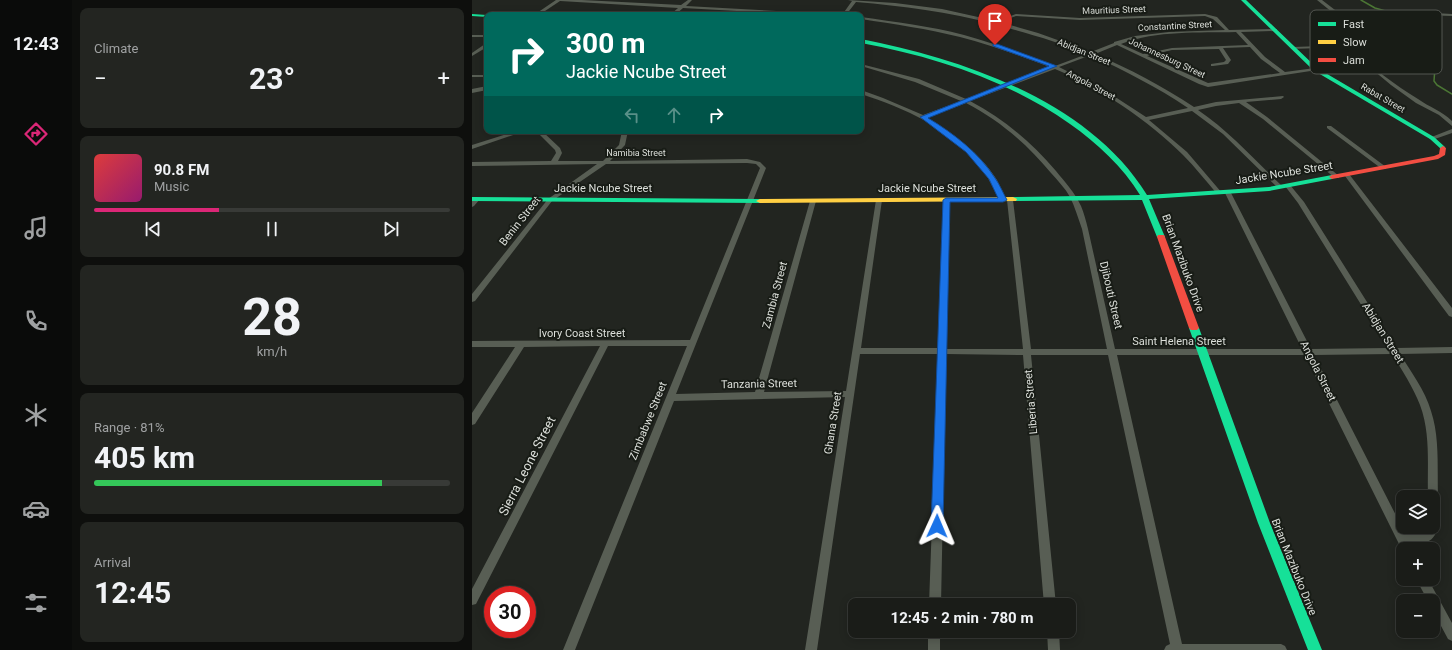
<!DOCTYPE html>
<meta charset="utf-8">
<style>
body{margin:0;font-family:Roboto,sans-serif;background:#232521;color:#f1f3f6;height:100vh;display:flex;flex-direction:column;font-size:15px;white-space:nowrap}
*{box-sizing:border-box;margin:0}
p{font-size:13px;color:#9fa1a2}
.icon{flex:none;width:22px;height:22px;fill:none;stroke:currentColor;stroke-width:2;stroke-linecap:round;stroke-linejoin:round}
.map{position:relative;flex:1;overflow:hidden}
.drawer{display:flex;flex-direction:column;gap:8px;padding:8px;background:#0e0f0d;width:400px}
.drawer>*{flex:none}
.hud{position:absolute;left:12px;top:12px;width:380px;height:122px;border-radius:8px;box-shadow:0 2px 10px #0003,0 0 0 1px #383a37;background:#00695c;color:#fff;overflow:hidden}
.tools{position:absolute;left:924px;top:490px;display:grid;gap:8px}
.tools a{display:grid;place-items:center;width:44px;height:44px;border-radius:8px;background:#1a1c18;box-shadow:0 2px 10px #0003,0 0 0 1px #383a37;font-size:20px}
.speed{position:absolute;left:12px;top:586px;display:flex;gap:8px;font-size:20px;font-weight:700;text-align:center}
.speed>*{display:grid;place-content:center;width:52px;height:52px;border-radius:50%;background:#1a1c18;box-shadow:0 2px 10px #0003,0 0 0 1px #383a37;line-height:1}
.speed .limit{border:6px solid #d22;background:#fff;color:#111}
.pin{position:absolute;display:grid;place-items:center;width:34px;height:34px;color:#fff;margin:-41px -17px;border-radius:50% 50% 50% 0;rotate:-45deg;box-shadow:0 0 4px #0007}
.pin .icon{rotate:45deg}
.me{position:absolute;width:44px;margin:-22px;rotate:1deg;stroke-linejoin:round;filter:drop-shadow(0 0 3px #0008)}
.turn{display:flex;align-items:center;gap:14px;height:84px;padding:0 16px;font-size:18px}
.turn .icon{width:52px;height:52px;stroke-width:2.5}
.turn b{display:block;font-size:28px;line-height:34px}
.lanes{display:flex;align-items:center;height:38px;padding:0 16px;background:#0003;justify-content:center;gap:20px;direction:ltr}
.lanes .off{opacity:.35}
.big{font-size:30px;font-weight:700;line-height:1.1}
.drawer .card{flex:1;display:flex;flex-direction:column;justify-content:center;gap:6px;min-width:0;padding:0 14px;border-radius:8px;background:#232521}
.drawer .dial{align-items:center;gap:0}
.dial b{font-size:52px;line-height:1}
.song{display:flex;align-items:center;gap:12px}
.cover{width:48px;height:48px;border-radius:6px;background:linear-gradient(135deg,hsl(0 70% 55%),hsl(320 70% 35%))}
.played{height:4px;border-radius:2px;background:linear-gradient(90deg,#db2777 35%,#383a37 35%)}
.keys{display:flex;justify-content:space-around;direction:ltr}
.heat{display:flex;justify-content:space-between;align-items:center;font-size:22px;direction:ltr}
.charge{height:6px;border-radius:3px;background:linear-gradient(90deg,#34c759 81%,#383a37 0)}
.trip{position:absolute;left:376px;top:598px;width:228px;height:40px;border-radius:8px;background:#1a1c18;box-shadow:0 2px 10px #0003,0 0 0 1px #383a37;font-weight:700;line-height:40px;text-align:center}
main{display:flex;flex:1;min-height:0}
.tabs{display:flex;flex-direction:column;width:72px;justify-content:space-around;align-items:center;background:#0a0b0a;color:#9fa1a2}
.tabs .icon{width:28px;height:28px}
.tabs .current{color:#db2777}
.tabs b{font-size:18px;color:#f1f3f6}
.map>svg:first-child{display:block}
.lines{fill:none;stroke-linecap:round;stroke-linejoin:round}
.stream{stroke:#4b7634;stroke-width:1.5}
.street{fill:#585e54;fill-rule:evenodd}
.fast{fill:#16e098;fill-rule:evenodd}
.slow{fill:#ffcf43;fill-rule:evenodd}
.jam{fill:#f24e42;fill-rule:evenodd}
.route{fill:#1a73e8;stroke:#114b97}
.labels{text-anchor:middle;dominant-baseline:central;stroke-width:4;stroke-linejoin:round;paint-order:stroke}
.far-street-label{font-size:9px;fill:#dcdfda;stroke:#181c16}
.street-label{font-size:11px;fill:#dcdfda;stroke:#181c16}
.near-street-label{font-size:13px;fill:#dcdfda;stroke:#181c16}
.key{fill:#181c16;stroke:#535651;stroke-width:1}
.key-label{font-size:11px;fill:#dcdfda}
</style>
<main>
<nav class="tabs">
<b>12:43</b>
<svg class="icon current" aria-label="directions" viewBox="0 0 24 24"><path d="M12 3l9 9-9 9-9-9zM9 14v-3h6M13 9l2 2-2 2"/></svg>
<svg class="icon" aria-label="music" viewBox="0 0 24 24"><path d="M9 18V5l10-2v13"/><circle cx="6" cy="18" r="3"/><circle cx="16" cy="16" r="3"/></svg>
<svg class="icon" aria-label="phone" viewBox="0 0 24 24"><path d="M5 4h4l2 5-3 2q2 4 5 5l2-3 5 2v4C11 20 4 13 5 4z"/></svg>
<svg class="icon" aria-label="climate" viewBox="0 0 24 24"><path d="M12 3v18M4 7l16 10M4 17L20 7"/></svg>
<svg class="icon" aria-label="car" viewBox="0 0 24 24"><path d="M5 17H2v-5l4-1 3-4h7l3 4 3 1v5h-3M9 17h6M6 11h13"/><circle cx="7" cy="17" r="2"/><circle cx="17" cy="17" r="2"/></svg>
<svg class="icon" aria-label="filters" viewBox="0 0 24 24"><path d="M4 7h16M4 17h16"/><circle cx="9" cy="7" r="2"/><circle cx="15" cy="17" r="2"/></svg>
</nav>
<section class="drawer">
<div class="card"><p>Climate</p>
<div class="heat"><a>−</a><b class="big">23°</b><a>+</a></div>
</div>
<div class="card">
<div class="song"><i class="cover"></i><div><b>90.8 FM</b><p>Music</p></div></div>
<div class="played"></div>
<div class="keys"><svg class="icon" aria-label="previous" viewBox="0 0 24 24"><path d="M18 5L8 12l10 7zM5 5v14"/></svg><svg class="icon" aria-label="pause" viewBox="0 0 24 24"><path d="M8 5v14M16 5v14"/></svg><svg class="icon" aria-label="next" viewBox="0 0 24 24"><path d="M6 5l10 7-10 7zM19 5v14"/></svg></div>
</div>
<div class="card dial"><b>28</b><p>km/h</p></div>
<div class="card"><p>Range · 81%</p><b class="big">405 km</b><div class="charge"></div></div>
<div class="card"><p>Arrival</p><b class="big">12:45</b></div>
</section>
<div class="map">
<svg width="980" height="650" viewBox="0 0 980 650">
<rect width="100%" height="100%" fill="#222520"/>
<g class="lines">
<path class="stream" d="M889,0L903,8L924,14L933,25L964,53L962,81L965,85L980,94"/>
<path class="street" d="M84,0H110L209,5L216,0H220L214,6L361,14L363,15H338L211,8L203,15H198L206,8L88,1L67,15H62Z
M376,0L423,3L470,9L524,21L544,14L608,18L733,14L745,17L757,30L805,29V30L803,31L769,32L793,57L813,72L843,68L845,69V70L736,87L727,84L645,45L623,54C658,69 690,86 722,107L744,102L811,96L812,97L809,99L774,102L795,117L867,176V178H863L791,119L767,103L744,106L726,110C757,131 783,160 810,186V188H806L751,134L720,111L677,120L715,152L750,193L749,194H745C734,181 723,167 711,155C678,122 626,86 583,69L498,101C532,119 559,142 584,171C593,182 603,193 609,206C612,213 614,221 616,229L643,349H830L753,193L756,191L759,193L839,349L916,348L826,203L813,186L814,185H818L832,202L924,348L980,347V353L928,354C939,372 953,390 959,411C968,438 965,469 966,497L965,500L961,501V497H956C955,467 959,434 948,405C941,387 930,370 920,354L842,355L934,535H949L955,531L956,527H961V502L965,503C967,508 966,513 966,519C966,539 958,544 938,545L940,549H931V552L833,355H645L710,644H809L813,646L815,650H692L694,646L698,644L636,355H559L584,605H572L551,355L474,354L469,605H457L466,354H388L345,650H333L373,397L202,401L103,650H91L215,346H136L4,604L0,605V589L128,346L52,347L3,424L0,425V413L43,347H0V341L218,340L288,168L284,164L275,163L134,164L80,201L3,301L0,302V294L76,199L125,164L0,166V162L79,161L84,153L83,150L64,131H70L88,148L90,153L86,161H131L147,145L150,131H156L153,145L138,161L275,159L288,162L294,168L204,394L283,392L338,201L341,199L344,201L292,392L374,391L404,200L407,198L410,200L389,348H466L471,200L474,198L477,200L474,349H551L535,200L538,198L541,200L559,349H635L610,229C606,218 603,207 598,197C593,188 586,181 579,173C555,144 527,120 494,103L455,118C482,134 508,153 525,180C528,186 531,193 534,200L533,201H529C521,189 516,176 507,164C478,128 432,108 389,94V90L411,98L451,115L489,101L443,82L389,66V64L447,79L494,99L578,67C549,56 519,45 488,37C456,29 422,24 389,19V17C423,22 458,26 492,35C523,44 553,54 583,66L615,54C585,41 553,33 522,24C477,12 430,6 384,2L374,15H370L380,1ZM544,16L608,20L733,16L741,19L753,30L697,32L663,36L642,42V43L619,52L566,33L528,22ZM764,32L776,45L700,48L671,54L649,44C685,30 727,33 764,32ZM778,47L789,59L808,73L736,83L675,56L700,50L747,49L754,60L752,62L739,64V66H741L756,64L759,60L751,48ZM619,55C653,71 685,87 716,108L674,117L634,91L587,67Z
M845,0H850L880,23L882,29L881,46C898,67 923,85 946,99C957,107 970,111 980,121V126L967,115L944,103L919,85L889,60L878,47L819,49V47H821L877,45V34L838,30V29L840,28L878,32L876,25Z
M944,12L980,14V16L949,15L968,32V34H966L944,14Z
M0,35H15V37H0Z
M13,44H15V47L0,56V53Z
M0,75H15V77H0Z
M15,86V90L0,93V89Z
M855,126H859L914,167V169H910L855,128Z
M980,129V133L960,140L957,138Z
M44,131H53L0,149V145Z
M875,173L877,174L980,308V317L977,316L873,176L872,175Z
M5,197L8,199L2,206L0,207V201Z
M944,579H956L980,623V641L976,639L961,611V601H956Z
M456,631H468V650H456Z
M575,631H587L588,650H576Z"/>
<path class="fast" d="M769,0H774L845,68L962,137L973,147V149H969L958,139L841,70Z
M0,14L15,15H17H15V17L0,16Z
M389,39C491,59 617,101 675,195L797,187L860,175L863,177L860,179L797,191L677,199L693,237L689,239L685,237L670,200L538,201L537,199L541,197L668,195C651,167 625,143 598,124C535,80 464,57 389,43Z
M0,197L288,199L292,201L288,203L0,201Z
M722,325L727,328L798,523L850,650H836L786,523L717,328Z"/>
<path class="slow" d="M541,197L545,199L544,201L288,203L284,201L288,199Z"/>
<path class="jam" d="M971,146L974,148L973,155L966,159L860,179L857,177L860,175L962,156L967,154L968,148Z
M686,235H692L693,237L727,328L725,330H719L717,328L685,237Z"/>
</g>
<path class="route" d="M521,44H525L585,66L456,118C481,133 507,153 523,178C528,185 531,193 535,200L531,202H478L471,526L469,530L465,531L461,530L459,526L471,200L474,198H526L517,179L494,152L448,117L577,66L521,46Z"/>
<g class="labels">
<g class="far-street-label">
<text transform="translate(642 10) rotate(-2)">Mauritius Street</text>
<text transform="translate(703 26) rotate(-3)">Constantine Street</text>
<text transform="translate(612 52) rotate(22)">Abidjan Street</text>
<text transform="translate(695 58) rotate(25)">Johannesburg Street</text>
<text transform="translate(619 85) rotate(28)">Angola Street</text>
<text transform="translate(911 98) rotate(30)">Rabat Street</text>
<text x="164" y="153">Namibia Street</text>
</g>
<g class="street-label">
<text transform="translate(812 173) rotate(-9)">Jackie Ncube Street</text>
<text x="131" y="188">Jackie Ncube Street</text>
<text x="455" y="188">Jackie Ncube Street</text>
<text transform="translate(48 221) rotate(-52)">Benin Street</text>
<text transform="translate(711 263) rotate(70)">Brian Mazibuko Drive</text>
<text transform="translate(303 295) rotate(-75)">Zambia Street</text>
<text transform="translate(639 295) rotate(77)">Djibouti Street</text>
<text x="110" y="333">Ivory Coast Street</text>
<text transform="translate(911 333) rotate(58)">Abidjan Street</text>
<text x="707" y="341">Saint Helena Street</text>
<text transform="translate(846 371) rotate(63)">Angola Street</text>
<text transform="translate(287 384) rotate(-1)">Tanzania Street</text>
<text transform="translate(559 402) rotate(-95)">Liberia Street</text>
<text transform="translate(176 421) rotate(-68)">Zimbabwe Street</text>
<text transform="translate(361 423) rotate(-81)">Ghana Street</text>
<text transform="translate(822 567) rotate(68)">Brian Mazibuko Drive</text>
</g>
<g class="near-street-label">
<text transform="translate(55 466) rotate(-63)">Sierra Leone Street</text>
</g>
</g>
<rect x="838" y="10" width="132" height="64" rx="6" class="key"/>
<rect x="846" y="22" width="18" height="4" fill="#16e098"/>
<rect x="846" y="40" width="18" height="4" fill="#ffcf43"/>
<rect x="846" y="58" width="18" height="4" fill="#f24e42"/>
<g class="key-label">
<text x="871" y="28">Fast</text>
<text x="871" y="46">Slow</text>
<text x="871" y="64">Jam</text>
</g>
</svg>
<div class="tools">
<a><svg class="icon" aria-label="layers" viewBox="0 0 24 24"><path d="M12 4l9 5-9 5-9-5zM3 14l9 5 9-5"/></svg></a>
<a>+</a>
<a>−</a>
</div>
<div class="speed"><div class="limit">30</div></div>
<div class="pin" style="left:523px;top:45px;background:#d93025"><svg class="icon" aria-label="arrive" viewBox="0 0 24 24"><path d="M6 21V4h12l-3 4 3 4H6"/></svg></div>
<svg class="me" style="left:465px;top:526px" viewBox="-20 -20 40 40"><path d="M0-17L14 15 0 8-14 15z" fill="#1a73e8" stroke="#fff" stroke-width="4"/></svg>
<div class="trip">12:45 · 2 min · 780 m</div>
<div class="hud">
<div class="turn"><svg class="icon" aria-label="right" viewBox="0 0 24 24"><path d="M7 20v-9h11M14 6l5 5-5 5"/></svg><div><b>300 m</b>Jackie Ncube Street</div></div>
<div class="lanes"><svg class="icon off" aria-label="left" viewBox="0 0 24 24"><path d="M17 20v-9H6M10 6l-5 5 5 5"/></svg><svg class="icon off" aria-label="ahead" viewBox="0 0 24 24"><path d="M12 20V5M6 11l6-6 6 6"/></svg><svg class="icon" aria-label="right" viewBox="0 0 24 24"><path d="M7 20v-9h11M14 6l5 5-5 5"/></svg></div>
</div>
</div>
</main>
